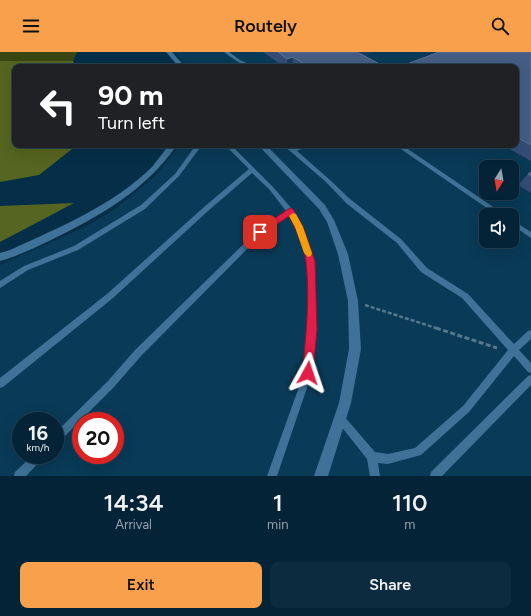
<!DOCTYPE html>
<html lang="en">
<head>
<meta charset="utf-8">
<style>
  body { margin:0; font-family:Figtree,sans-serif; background:#0d2b3e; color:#f1f3f6; height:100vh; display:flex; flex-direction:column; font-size:15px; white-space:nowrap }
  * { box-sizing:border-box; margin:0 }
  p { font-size:13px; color:#97a4ad }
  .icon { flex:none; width:22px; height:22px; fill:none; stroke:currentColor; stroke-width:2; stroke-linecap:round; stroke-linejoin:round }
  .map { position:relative; height:424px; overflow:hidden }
  .drawer { display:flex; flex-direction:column; background:#042336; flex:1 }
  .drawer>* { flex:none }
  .top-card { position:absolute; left:12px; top:12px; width:507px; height:84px; border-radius:8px; box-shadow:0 4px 16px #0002,0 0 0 1px #254051; background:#202124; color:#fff; overflow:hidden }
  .needle { width:26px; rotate:191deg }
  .fabs { position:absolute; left:479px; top:108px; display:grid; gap:8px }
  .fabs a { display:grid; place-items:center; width:40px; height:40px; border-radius:8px; background:#042336; box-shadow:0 4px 16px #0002,0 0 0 1px #254051; font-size:20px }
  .speed { position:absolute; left:12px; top:360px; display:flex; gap:8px; font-size:20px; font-weight:700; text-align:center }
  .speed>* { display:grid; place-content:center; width:52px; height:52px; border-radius:50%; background:#042336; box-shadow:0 4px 16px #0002,0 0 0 1px #254051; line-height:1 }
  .speed small { font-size:10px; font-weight:400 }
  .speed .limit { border:6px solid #d22; background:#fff; color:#111 }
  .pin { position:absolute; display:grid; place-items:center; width:34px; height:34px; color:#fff; margin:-17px; border-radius:8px; box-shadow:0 2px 6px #0006 }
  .me { position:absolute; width:44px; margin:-22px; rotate:5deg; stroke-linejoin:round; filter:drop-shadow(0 0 3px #0008) }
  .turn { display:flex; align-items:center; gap:14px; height:84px; padding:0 20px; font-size:18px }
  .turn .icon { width:52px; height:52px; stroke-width:2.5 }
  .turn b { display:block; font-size:28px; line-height:34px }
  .eta { display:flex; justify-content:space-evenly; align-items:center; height:68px; text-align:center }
  .eta b { font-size:24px; font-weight:600; line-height:28px }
  .button { display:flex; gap:8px; margin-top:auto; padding:8px 20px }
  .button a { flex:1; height:46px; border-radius:8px; background:#f9a04c; color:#111; font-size:16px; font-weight:600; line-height:46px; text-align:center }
  .button a+a { background:#0d2b3e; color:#f1f3f6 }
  header { display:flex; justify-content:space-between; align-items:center; height:52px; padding:0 20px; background:#f9a04c; color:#111; font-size:18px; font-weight:600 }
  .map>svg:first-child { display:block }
</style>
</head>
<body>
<header><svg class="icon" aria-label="menu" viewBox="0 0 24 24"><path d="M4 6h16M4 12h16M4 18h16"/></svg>Routely<svg class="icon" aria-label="search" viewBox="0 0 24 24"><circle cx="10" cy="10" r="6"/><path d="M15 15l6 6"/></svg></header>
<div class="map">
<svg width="531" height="424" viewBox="0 0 531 424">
  <rect width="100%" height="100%" fill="#052f48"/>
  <path fill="#093a57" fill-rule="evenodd" d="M173 0H531V424H0V213L85 175 115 157 155 124 180 93H516V15H190ZM486 115H512V141H486ZM486 163H512V189H486ZM21 369H55V403H21ZM81 369H115V403H81Z"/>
  <polygon fill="#3b4712" points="0,0 77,0 73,9 0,9"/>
  <g fill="#566520">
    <polygon points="0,9 73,9 76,15 15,15 15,93 72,93 72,97 39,123 0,130"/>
    <polygon points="74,151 0,190 0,154"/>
  </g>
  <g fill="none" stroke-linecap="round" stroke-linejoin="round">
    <polyline stroke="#54788e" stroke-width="2.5" stroke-dasharray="4 2" stroke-linecap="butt" points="365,253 439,277"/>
    <polyline stroke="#54788e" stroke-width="3" stroke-dasharray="5 2.5" stroke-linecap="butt" points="436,276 497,296"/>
    <g fill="#3f7296" fill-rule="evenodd">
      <path d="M224 0H229L240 8 255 15C244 15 233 7 224 0Z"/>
      <polygon points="196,93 202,93 179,124 145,157 78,198 28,218 0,236 0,229 24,214 74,194 141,153 175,122"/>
      <polygon points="225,93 231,93 273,135 292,157 302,175 314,209 316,277 312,321 277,424 267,424 304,321 308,277 308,209 296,175 289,163 262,182 141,304 114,335 58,391 55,393 55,381 108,329 135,298 258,178 286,159 269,137 252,121 208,159 113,246 3,335 0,336 0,326 107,242 204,155 249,117"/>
      <polygon points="283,93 289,93 294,97 302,93 309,93 297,99 330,128 350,147 401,187 427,216 468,242 514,292 528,279 531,278 531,287 519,298 531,311 531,321 528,320 514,304 469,360 421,403 388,412 378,411 380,424 370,424 367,407 337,369 335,366 337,363 340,361 343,363 375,400 388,402 415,396 463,354 508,298 462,246 421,220 397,191 346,151 326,130"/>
      <polygon points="395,93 402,93 505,163 497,163"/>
      <polygon points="512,168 531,180 531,186 512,173"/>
      <polygon points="531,323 531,333 442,424 430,424 431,420 528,324"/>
      <polygon points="33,403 45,403 43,406 26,424 14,424 15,420"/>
    </g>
    <g fill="#3f7296" fill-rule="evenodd">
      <polygon points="166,0 172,0 185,15 179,15"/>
      <path d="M169 93H177C145 139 100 164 51 188 34 196 18 204 0 209V201L10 198C60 175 112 154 152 115 158 108 163 100 169 93Z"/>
      <polygon points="258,93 266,93 325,153 334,168 348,202 358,249 361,297 351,351 328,424 314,424 339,351 349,297 348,249 338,202 327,170 319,157"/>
    </g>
  </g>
  <g fill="#354d76">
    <polygon points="263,0 373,0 364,3 385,15 284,15"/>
    <polygon points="531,0 531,109 502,93 516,93 516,15"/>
    <polygon points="531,120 531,141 518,133 528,122"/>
  </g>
  <g fill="#1b3a5e">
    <polygon points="353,0 373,0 351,8"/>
    <polygon points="293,5 292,15 287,15 287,7"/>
  </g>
  <g fill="#455d84" stroke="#5a7296">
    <polygon points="278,0 357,0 385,15 309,15 293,5 287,7"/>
    <polygon points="439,0 531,0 531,93 516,85 516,15 399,15"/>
    <polygon points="531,120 531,124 528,122"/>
  </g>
  <path fill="#e11d48" stroke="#92132f" d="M290 156 293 157 303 175 315 209 317 277 313 321 312 325 308 327 304 325 302 321C306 286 310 246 306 210 305 196 296 177 289 164L263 182H257L256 180 257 178Z"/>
  <polygon fill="#f59e0b" points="293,161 296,162 303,175 312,201 311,204 308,205 304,201 295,175 289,164"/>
</svg>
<div class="fabs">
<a><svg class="needle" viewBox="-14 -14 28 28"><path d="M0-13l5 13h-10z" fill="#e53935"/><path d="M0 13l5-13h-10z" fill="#97a4ad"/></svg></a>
<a><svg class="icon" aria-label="sound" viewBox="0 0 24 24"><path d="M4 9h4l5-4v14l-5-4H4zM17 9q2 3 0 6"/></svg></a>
</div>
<div class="speed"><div>16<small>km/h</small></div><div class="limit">20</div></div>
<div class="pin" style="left:260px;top:180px;background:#d93025"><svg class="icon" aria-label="arrive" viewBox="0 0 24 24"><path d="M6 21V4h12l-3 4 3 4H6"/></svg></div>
<svg class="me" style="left:308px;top:321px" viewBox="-20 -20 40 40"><path d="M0-17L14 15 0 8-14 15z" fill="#e11d48" stroke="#fff" stroke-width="4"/></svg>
<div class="top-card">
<div class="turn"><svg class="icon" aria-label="left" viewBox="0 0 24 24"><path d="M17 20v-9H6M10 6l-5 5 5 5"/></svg><div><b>90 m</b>Turn left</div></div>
</div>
</div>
<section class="drawer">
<div class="eta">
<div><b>14:34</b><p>Arrival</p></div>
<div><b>1</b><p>min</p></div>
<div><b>110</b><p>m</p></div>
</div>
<div class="button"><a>Exit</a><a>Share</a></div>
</section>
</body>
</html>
